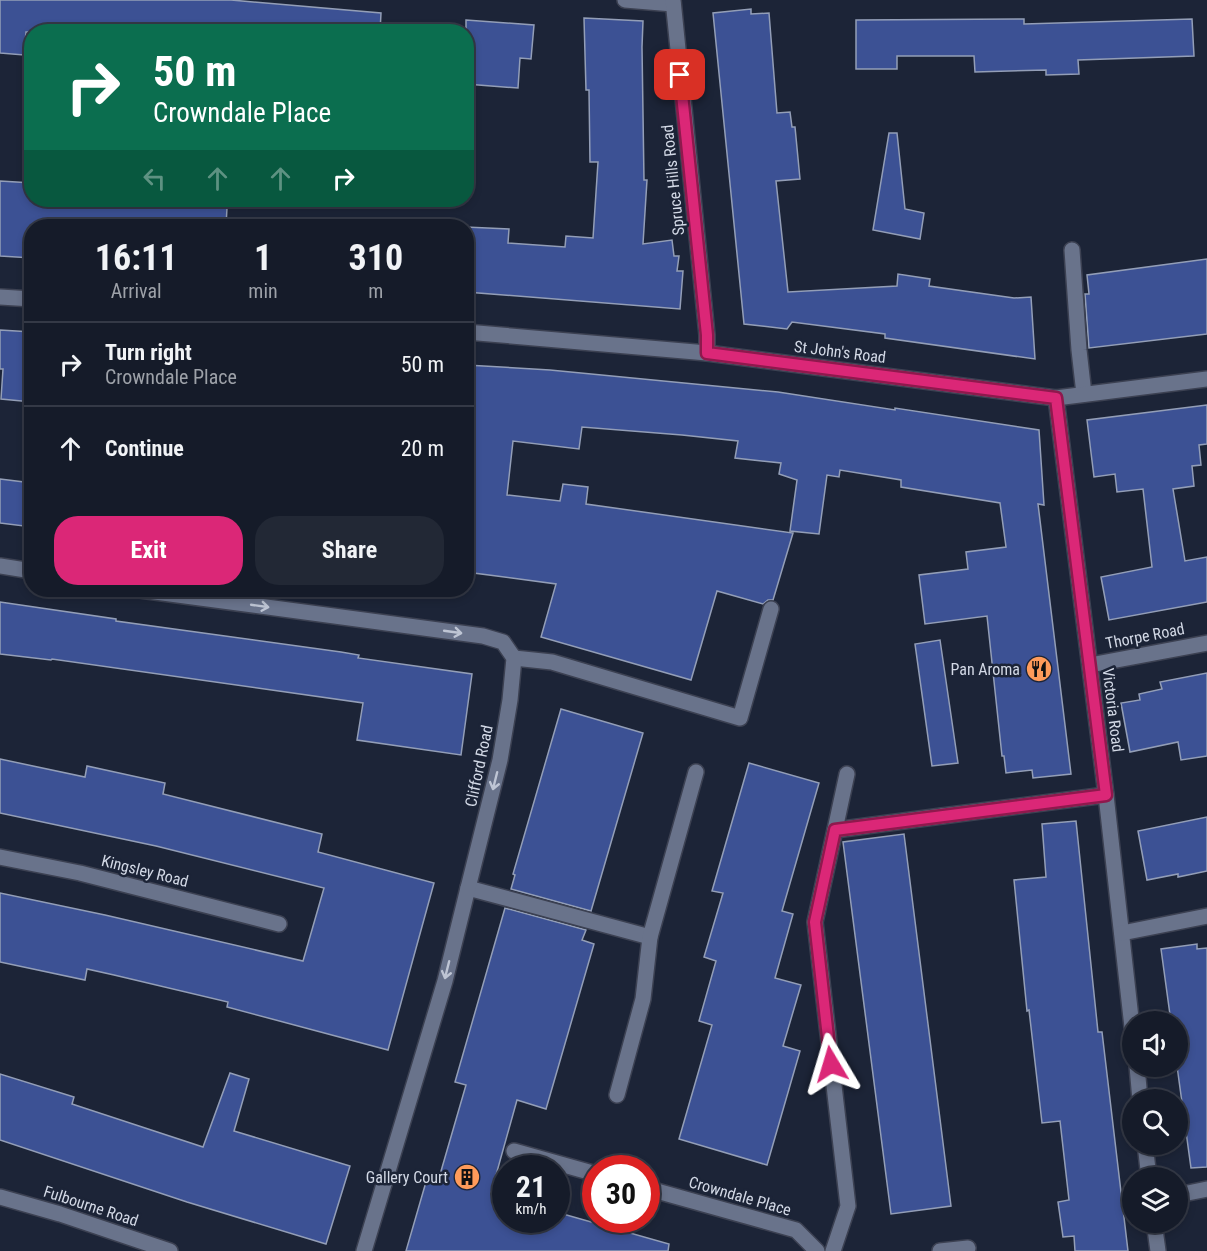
<!DOCTYPE html>
<html lang="en">
<head>
<meta charset="utf-8">
<style>
  body { margin:0; font-family:"Roboto Condensed",sans-serif; background:#222835; color:#f1f3f6; height:100vh; display:flex; flex-direction:column; font-size:22px; white-space:nowrap }
  * { box-sizing:border-box; margin:0 }
  p { font-size:20px; color:#9da1a8 }
  .icon { flex:none; width:33px; height:33px; fill:none; stroke:currentColor; stroke-width:2; stroke-linecap:round; stroke-linejoin:round }
  .map { position:relative; flex:1; overflow:hidden }
  .panel { position:absolute; left:24px; top:219px; width:450px; height:378px; display:flex; flex-direction:column; background:#151b29; border-radius:24px; box-shadow:0 3px 9px #0003,0 0 0 2px #343946 }
  .panel>* { flex:none }
  .banner { position:absolute; left:24px; top:24px; width:450px; height:183px; border-radius:24px; box-shadow:0 3px 9px #0003,0 0 0 2px #343946; background:#0b6e4f; color:#fff; overflow:hidden }
  .buttons { position:absolute; left:1122px; top:1011px; display:grid; gap:12px }
  .buttons a { display:grid; place-items:center; width:66px; height:66px; border-radius:50%; background:#151b29; box-shadow:0 3px 9px #0003,0 0 0 2px #343946; font-size:30px }
  .speed { position:absolute; left:492px; top:1155px; display:flex; gap:12px; font-size:30px; font-weight:700; text-align:center }
  .speed>* { display:grid; place-content:center; width:78px; height:78px; border-radius:50%; background:#151b29; box-shadow:0 3px 9px #0003,0 0 0 2px #343946; line-height:1 }
  .speed small { font-size:15px; font-weight:400 }
  .speed .limit { border:9px solid #d22; background:#fff; color:#111 }
  .pin { position:absolute; display:grid; place-items:center; width:51px; height:51px; color:#fff; margin:-26px; border-radius:12px; box-shadow:0 3px 9px #0006 }
  .me { position:absolute; width:66px; margin:-33px; rotate:353deg; stroke-linejoin:round; filter:drop-shadow(0 0 4px #0008) }
  .turn { display:flex; align-items:center; gap:21px; height:126px; padding:0 30px; font-size:27px }
  .turn .icon { width:78px; height:78px; stroke-width:2.5 }
  .turn b { display:block; font-size:42px; line-height:51px }
  .lanes { display:flex; align-items:center; height:57px; padding:0 30px; background:#0003; justify-content:center; gap:30px; direction:ltr }
  .lanes .off { opacity:.35 }
  .eta { display:flex; justify-content:space-evenly; align-items:center; height:102px; text-align:center }
  .eta b { font-size:36px; font-weight:700; line-height:42px }
  .cta { display:flex; gap:12px; margin-top:auto; padding:12px 30px }
  .cta a { flex:1; height:69px; border-radius:24px; background:#db2777; color:#fff; font-size:24px; font-weight:700; line-height:69px; text-align:center }
  .cta a+a { background:#222835; color:#f1f3f6 }
  ul { padding:0; list-style:none }
  li { display:flex; align-items:center; gap:18px; height:84px; padding:0 30px; border-top:2px solid #343946 }
  li div { flex:1 }
  li b { display:block; font-size:22px }
  li em { font-style:normal }
  .map>svg:first-child { display:block }
</style>
</head>
<body>
<div class="map">
<svg width="1207" height="1251" viewBox="0 0 1207 1251">
  <rect width="100%" height="100%" fill="#1c2437"/>
  <g fill="#3c5194" stroke="#939eb7" stroke-width="1.5">
    <polygon points="0,0 231,0 381,13 380,32 26,32 24,55 0,53"/>
    <polygon points="751,9 751,14 769,13 777,113 790,112 792,127 795,127 800,179 776,181 788,292 897,286 898,274 930,279 929,286 1014,298 1031,297 1035,359 885,338 885,334 792,322 787,329 744,324 713,13"/>
    <polygon points="584,18 643,21 642,47 644,180 647,180 643,244 672,240 674,256 679,256 677,271 683,271 680,309 466,292 466,227 509,229 508,243 565,247 566,236 593,238 598,162 590,162 589,90 586,90"/>
    <polygon points="1024,19 1024,24 1192,19 1194,56 1078,60 1079,74 1046,75 1046,70 975,72 974,56 897,56 897,69 856,69 856,20"/>
    <polygon points="466,20 534,25 531,59 520,58 518,88 466,84"/>
    <polygon points="889,133 897,133 905,209 924,213 920,239 873,230"/>
    <polygon points="0,181 32,183 32,200 161,200 160,202 227,208 226,226 32,226 32,258 0,256"/>
    <polygon points="1207,259 1207,334 1089,348 1085,294 1089,294 1087,275"/>
    <polygon points="0,330 32,332 32,402 1,399 3,369 0,369"/>
    <polygon points="466,365 550,370 778,392 895,410 895,408 1039,430 1044,505 1038,504 1071,774 1033,778 1032,770 1006,773 1004,756 1002,756 987,616 925,624 919,575 968,569 966,552 1006,547 1000,503 901,487 901,480 840,470 839,477 827,475 819,534 790,531 797,480 779,474 781,463 735,458 738,441 682,435 582,427 579,449 513,441 507,495 560,501 563,484 588,487 586,504 793,533 773,600 768,600 763,604 717,591 691,680 541,637 556,584 466,572"/>
    <polygon points="1207,405 1207,444 1199,445 1201,465 1192,466 1194,486 1173,489 1185,561 1207,557 1207,602 1109,620 1101,577 1152,567 1143,489 1117,492 1115,474 1094,477 1087,420"/>
    <polygon points="0,479 32,483 32,527 0,523"/>
    <polygon points="0,602 116,619 116,621 341,652 359,655 358,658 472,674 461,755 357,740 363,703 52,659 51,660 0,654"/>
    <polygon points="940,640 958,763 932,766 915,644"/>
    <polygon points="1207,673 1207,756 1181,760 1178,742 1130,752 1121,703 1140,700 1139,694 1162,689 1160,682"/>
    <polygon points="561,709 643,733 591,911 511,889 515,875 513,874"/>
    <polygon points="0,759 85,777 87,766 165,783 163,794 322,834 318,852 434,883 388,1050 227,1007 228,1002 114,975 87,969 85,980 0,962 0,893 105,915 303,961 324,888 156,846 0,813"/>
    <polygon points="749,763 819,783 782,911 793,914 775,978 801,985 783,1046 800,1051 767,1165 679,1139 712,1025 699,1021 716,961 704,957 723,893 712,891"/>
    <polygon points="1207,817 1207,871 1178,877 1178,874 1147,880 1138,831"/>
    <polygon points="1076,821 1098,1032 1102,1032 1128,1251 1075,1251 1074,1236 1063,1237 1058,1202 1069,1200 1060,1121 1042,1123 1029,1010 1027,1011 1014,880 1046,877 1042,824"/>
    <polygon points="904,834 951,1206 891,1214 843,842"/>
    <polygon points="505,908 586,930 582,940 594,944 546,1109 517,1100 491,1193 506,1197 506,1220 556,1220 556,1212 669,1244 668,1251 406,1251 428,1175 439,1178 466,1085 455,1082"/>
    <polygon points="1197,944 1197,949 1207,948 1207,1167 1191,1168 1177,1066 1178,1022 1171,1022 1161,949"/>
    <polygon points="230,1073 249,1079 234,1131 350,1166 326,1244 187,1202 0,1140 0,1074 74,1097 72,1104 203,1147"/>
  </g>
  <g fill="none" stroke-linecap="round" stroke-linejoin="round">
    <g stroke="#3c4152" stroke-width="18">
      <g id="lane">
        <polyline points="1072,250 1079,350 1084,394"/>
        <polyline points="514,658 552,662 740,718 771,609"/>
        <polyline points="942,816 1106,795"/>
        <polyline points="468,888 650,937"/>
        <polyline points="617,1095 643,999 650,937 696,772"/>
        <polyline points="940,1251 968,1248"/>
      </g>
    </g>
    <g stroke="#3c4152" stroke-width="18">
      <g id="street">
        <polyline points="625,0 673,4"/>
        <polyline points="673,0 707,335 707,353"/>
        <polyline points="0,297 32,299"/>
        <polyline points="466,332 707,353 1056,398 1207,379"/>
        <polyline points="1056,398 1106,795 1132,1027"/>
        <polyline points="0,566 32,571"/>
        <polyline points="140,590 483,636 503,642 514,658 510,700 500,760 468,888 445,981 364,1251"/>
        <polyline points="1090,665 1207,643"/>
        <polyline points="835,830 942,816"/>
        <polyline points="0,857 80,873 279,924"/>
        <polyline points="1122,933 1207,916"/>
        <polyline points="1137,1066 1140,1100"/>
        <polyline points="1145,1144 1149,1178"/>
        <polyline points="514,1151 596,1174"/>
        <polyline points="646,1188 796,1230 817,1251"/>
        <polyline points="1178,1195 1207,1189"/>
        <polyline points="1154,1222 1158,1251"/>
        <polyline points="833,1251 848,1206 815,922 847,774"/>
      </g>
    </g>
    <g stroke="#3c4152" stroke-width="18">
      <polyline id="secondary" points="0,1197 60,1214 170,1251"/>
    </g>
    <use href="#lane" stroke="#69738b" stroke-width="15"/>
    <use href="#street" stroke="#69738b" stroke-width="15"/>
    <use href="#secondary" stroke="#69738b" stroke-width="15"/>
  </g>
  <defs><path id="oneway-shaft" d="M-6 0H5M1.5-3L5.5 0L1.5 3" fill="none" stroke-width="1.6" stroke-linecap="round" stroke-linejoin="round" transform="scale(1.5)"/></defs>
  <g stroke="#bec5d4">
    <use href="#oneway-shaft" transform="translate(260 606) rotate(8)"/>
    <use href="#oneway-shaft" transform="translate(453 632) rotate(8)"/>
    <use href="#oneway-shaft" transform="translate(495 781) rotate(104)"/>
    <use href="#oneway-shaft" transform="translate(447 970) rotate(104)"/>
  </g>
  <g fill="none" stroke-linecap="round" stroke-linejoin="round">
    <g stroke="#8e194d" stroke-width="15">
      <polyline id="route" points="680,75 707,335 707,353 1056,398 1106,795 835,830 815,922 831,1064"/>
    </g>
    <use href="#route" stroke="#db2777" stroke-width="10"/>
  </g>
  <defs>
    <g id="restaurant-disc" transform="scale(1.35)"><circle r="9.5" fill="#ff9b5a" stroke="#1c2437"/><path d="M-5-6h1v4h1v-4h1v4h1v-4h1v5L-1.5 .5V6h-2V.5L-5-1ZM5-6V6H3V1.5H1.5Q1.5-4 5-6Z" fill="#111"/></g>
    <g id="building-disc" transform="scale(1.35)"><circle r="9.5" fill="#ff9b5a" stroke="#1c2437"/><path d="M-4-6H4V6H1V3H-1V6H-4ZM-2.5-4.3h1.7v1.8h-1.7ZM.8-4.3h1.7v1.8H.8ZM-2.5-1h1.7V.8h-1.7ZM.8-1h1.7V.8H.8Z" fill="#111"/></g>
  </defs>
  <g fill-rule="evenodd">
    <use href="#restaurant-disc" x="1039" y="669"/>
    <use href="#building-disc" x="467" y="1177"/>
  </g>
  <g text-anchor="middle" dominant-baseline="central" stroke-width="5" stroke-linejoin="round" paint-order="stroke">
    <g font-size="16" fill="#d3d9e6" stroke="#1c2437">
      <text transform="translate(673 180) rotate(-96)">Spruce Hills Road</text>
      <text transform="translate(840 352) rotate(7)">St John's Road</text>
      <text transform="translate(1145 636) rotate(-11)">Thorpe Road</text>
      <text transform="translate(1113 710) rotate(83)">Victoria Road</text>
      <text transform="translate(479 766) rotate(-78)">Clifford Road</text>
      <text transform="translate(145 871) rotate(14)">Kingsley Road</text>
      <text transform="translate(740 1196) rotate(16)">Crowndale Place</text>
      <text transform="translate(91 1206) rotate(18)">Fulbourne Road</text>
    </g>
    <g font-size="16" fill="#d3d9e6" stroke="#1c2437" text-anchor="end">
      <text x="1020" y="669">Pan Aroma</text>
      <text x="448" y="1177">Gallery Court</text>
    </g>
  </g>
</svg>
<div class="buttons">
<a><svg class="icon" aria-label="sound" viewBox="0 0 24 24"><path d="M4 9h4l5-4v14l-5-4H4zM17 9q2 3 0 6"/></svg></a>
<a><svg class="icon" aria-label="search" viewBox="0 0 24 24"><circle cx="10" cy="10" r="6"/><path d="M15 15l6 6"/></svg></a>
<a><svg class="icon" aria-label="layers" viewBox="0 0 24 24"><path d="M12 4l9 5-9 5-9-5zM3 14l9 5 9-5"/></svg></a>
</div>
<div class="speed"><div>21<small>km/h</small></div><div class="limit">30</div></div>
<div class="pin" style="left:680px;top:75px;background:#d93025"><svg class="icon" aria-label="arrive" viewBox="0 0 24 24"><path d="M6 21V4h12l-3 4 3 4H6"/></svg></div>
<svg class="me" style="left:831px;top:1064px" viewBox="-20 -20 40 40"><path d="M0-17L14 15 0 8-14 15z" fill="#db2777" stroke="#fff" stroke-width="4"/></svg>
<div class="banner">
<div class="turn"><svg class="icon" aria-label="right" viewBox="0 0 24 24"><path d="M7 20v-9h11M14 6l5 5-5 5"/></svg><div><b>50 m</b>Crowndale Place</div></div>
<div class="lanes"><svg class="icon off" aria-label="left" viewBox="0 0 24 24"><path d="M17 20v-9H6M10 6l-5 5 5 5"/></svg><svg class="icon off" aria-label="ahead" viewBox="0 0 24 24"><path d="M12 20V5M6 11l6-6 6 6"/></svg><svg class="icon off" aria-label="ahead" viewBox="0 0 24 24"><path d="M12 20V5M6 11l6-6 6 6"/></svg><svg class="icon" aria-label="right" viewBox="0 0 24 24"><path d="M7 20v-9h11M14 6l5 5-5 5"/></svg></div>
</div>
<section class="panel">
<div class="eta">
<div><b>16:11</b><p>Arrival</p></div>
<div><b>1</b><p>min</p></div>
<div><b>310</b><p>m</p></div>
</div>
<ul>
<li><svg class="icon" aria-label="right" viewBox="0 0 24 24"><path d="M7 20v-9h11M14 6l5 5-5 5"/></svg><div><b>Turn right</b><p>Crowndale Place</p></div><em>50 m</em></li>
<li><svg class="icon" aria-label="ahead" viewBox="0 0 24 24"><path d="M12 20V5M6 11l6-6 6 6"/></svg><div><b>Continue</b></div><em>20 m</em></li>
</ul>
<div class="cta"><a>Exit</a><a>Share</a></div>
</section>
</div>
</body>
</html>
